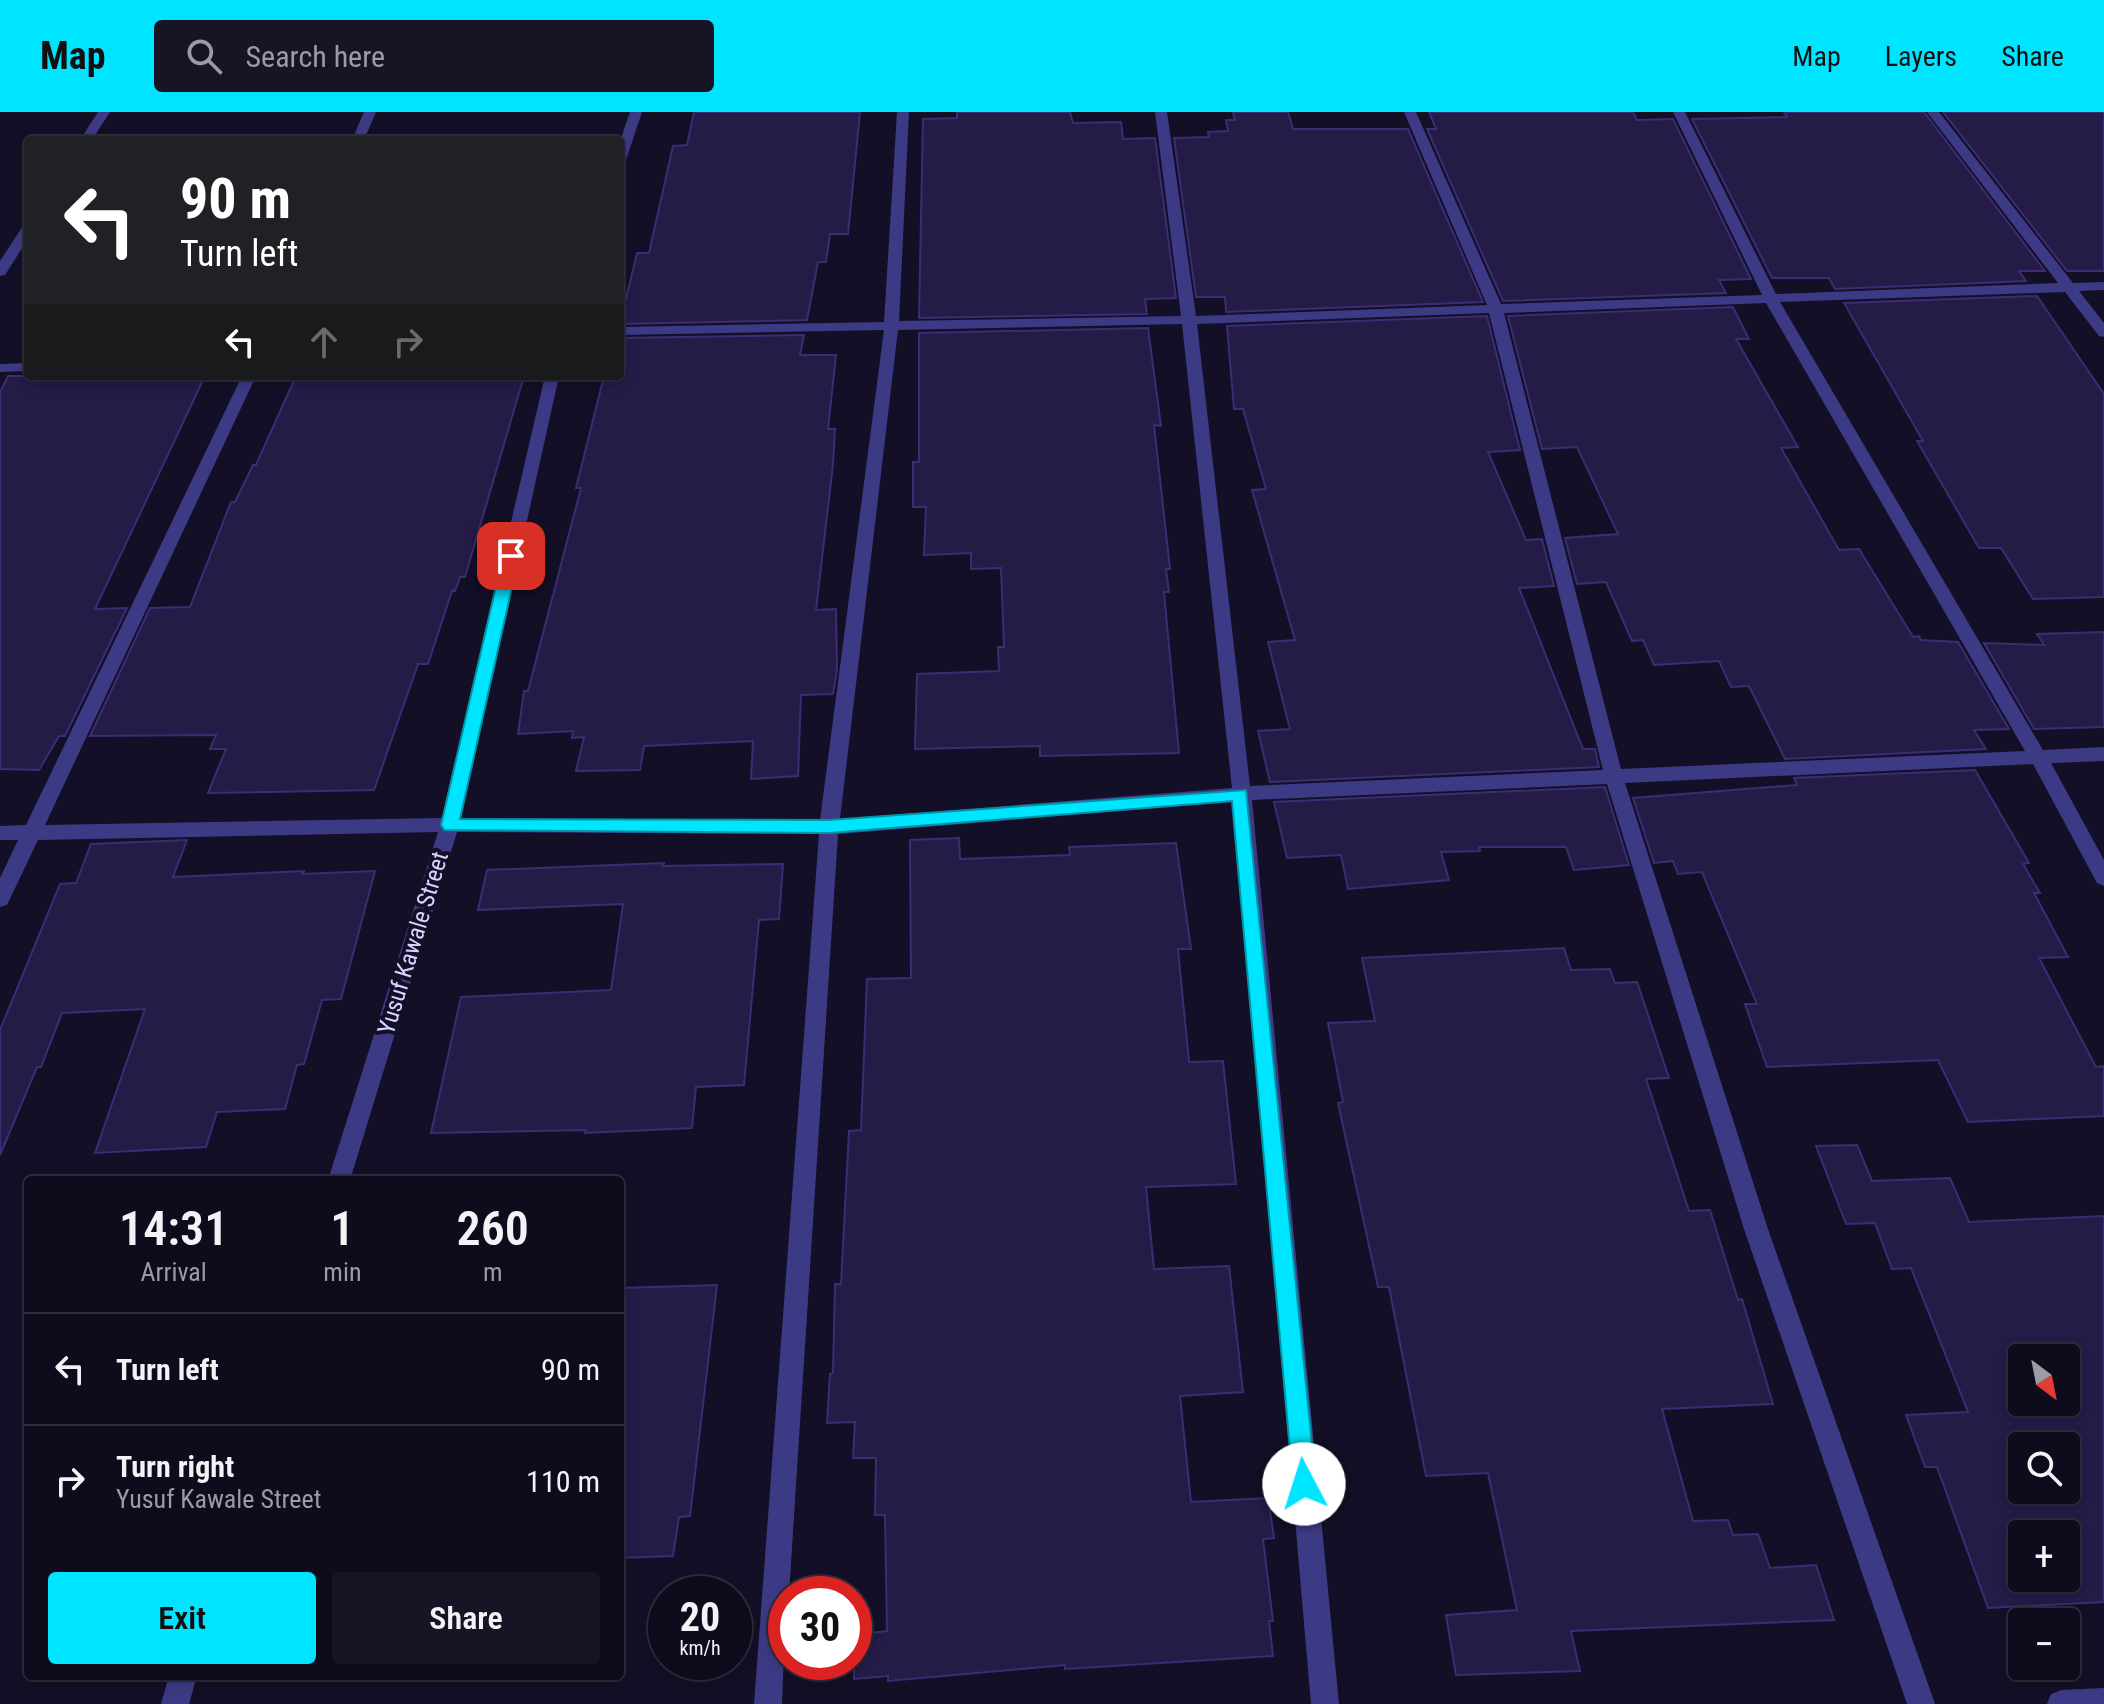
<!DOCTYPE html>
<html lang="en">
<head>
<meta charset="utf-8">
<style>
  body { margin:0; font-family:"Roboto Condensed",sans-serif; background:#171425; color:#f1f3f6; height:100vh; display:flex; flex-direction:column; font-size:30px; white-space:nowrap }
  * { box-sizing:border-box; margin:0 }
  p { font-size:26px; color:#9b9ba3 }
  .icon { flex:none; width:44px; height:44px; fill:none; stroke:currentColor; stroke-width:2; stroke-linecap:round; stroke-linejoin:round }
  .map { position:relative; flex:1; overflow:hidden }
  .sheet { position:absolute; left:24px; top:1064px; width:600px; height:504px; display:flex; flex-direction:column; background:#0e0b1c; border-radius:8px; box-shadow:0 4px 12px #0003,0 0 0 2px #2e2b3b }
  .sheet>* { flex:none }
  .guide { position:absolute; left:24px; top:24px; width:600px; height:244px; border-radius:8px; box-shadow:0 4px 12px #0003,0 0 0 2px #2e2b3b; background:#202124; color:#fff; overflow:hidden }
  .needle { width:52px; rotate:148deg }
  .controls { position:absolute; left:2008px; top:1232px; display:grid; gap:16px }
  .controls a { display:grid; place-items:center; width:72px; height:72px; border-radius:8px; background:#0e0b1c; box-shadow:0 4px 12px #0003,0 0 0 2px #2e2b3b; font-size:40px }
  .speed { position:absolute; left:648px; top:1464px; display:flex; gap:16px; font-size:40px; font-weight:700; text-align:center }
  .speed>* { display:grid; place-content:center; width:104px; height:104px; border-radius:50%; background:#0e0b1c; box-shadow:0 4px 12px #0003,0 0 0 2px #2e2b3b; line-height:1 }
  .speed small { font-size:20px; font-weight:400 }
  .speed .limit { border:12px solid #d22; background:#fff; color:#111 }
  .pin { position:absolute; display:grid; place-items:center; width:68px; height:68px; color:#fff; margin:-34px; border-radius:16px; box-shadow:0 4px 12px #0006 }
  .me { position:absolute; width:88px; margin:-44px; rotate:355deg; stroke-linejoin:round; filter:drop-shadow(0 0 6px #0008) }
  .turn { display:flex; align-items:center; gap:28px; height:168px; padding:0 24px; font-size:36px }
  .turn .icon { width:104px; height:104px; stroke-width:2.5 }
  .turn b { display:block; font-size:56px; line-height:68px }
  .lanes { display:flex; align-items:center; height:76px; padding:0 24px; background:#0003; justify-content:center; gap:40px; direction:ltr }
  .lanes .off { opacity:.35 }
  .eta { display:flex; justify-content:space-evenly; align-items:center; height:136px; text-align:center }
  .eta b { font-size:48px; font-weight:600; line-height:56px }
  .cta { display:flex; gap:16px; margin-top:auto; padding:16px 24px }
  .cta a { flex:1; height:92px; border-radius:8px; background:#00e5ff; color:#111; font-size:32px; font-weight:600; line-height:92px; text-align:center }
  .cta a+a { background:#171425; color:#f1f3f6 }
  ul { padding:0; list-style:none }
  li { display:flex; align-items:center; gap:24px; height:112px; padding:0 24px; border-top:2px solid #2e2b3b }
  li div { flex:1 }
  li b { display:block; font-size:30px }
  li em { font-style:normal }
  header { display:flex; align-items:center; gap:48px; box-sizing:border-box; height:112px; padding:0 40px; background:#00e5ff; color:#111 }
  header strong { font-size:38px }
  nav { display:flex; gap:44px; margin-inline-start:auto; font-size:28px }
  .search { width:560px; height:72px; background:#171425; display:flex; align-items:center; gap:20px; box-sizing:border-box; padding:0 28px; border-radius:8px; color:#9b9ba3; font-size:30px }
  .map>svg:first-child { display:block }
</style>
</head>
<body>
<header>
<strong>Map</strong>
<div class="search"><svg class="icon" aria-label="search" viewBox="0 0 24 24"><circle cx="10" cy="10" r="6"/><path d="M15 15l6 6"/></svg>Search here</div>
<nav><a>Map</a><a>Layers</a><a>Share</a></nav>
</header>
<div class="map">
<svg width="2104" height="1592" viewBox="0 0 2104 1592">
  <rect width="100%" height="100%" fill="#130f26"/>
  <g fill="#241b47" stroke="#3b2d73" stroke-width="2" fill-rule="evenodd">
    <polygon points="694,0 860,0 848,122 830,122 826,150 818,150 807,208 620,212 637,141 649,141 673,34 687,33"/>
    <polygon points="957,0 1070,0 1073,11 1121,10 1123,27 1155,26 1176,186 1145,187 1147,202 919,206 923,7 957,6"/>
    <polygon points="1233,0 1288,0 1293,17 1408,17 1483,190 1226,200 1225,185 1196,185 1174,26 1209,25 1208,20 1228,19 1226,8 1235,8"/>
    <polygon points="1429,0 1633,0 1637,8 1673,7 1751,167 1719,168 1726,181 1503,189 1427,17 1436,17"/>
    <polygon points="1784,0 1924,0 2045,159 2019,159 2026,169 1835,177 1829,166 1772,166 1692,7 1787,5"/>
    <polygon points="1943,0 2104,0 2104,159 2067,159"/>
    <polygon points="2037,184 2104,282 2104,485 2033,487 2001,436 1979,436 1917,329 1923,329 1844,191"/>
    <polygon points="1733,195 1749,227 1736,227 1798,335 1781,336 1839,438 1859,437 1913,525 1919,524 1921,528 1958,530 2009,617 1974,618 1986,637 1785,647 1749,574 1731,575 1719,549 1654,553 1643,528 1632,529 1606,470 1577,472 1565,426 1618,422 1577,335 1542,337 1508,204"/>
    <polygon points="1487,204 1520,338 1488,340 1526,428 1542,427 1554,474 1519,476 1583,637 1595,637 1599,655 1270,670 1258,619 1290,617 1268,530 1295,528 1252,378 1266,377 1243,297 1234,297 1227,214"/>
    <polygon points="1148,216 1161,314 1154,313 1170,457 1166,457 1169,480 1164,480 1179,641 1040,644 1040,634 915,637 917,562 999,559 998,535 1004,535 1001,456 971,457 971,441 924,443 926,395 913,395 913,350 919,350 919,221"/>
    <polygon points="804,223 800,243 836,243 828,317 835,317 833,352 816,498 836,497 837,558 833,582 801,583 798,664 751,667 753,629 644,634 640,658 576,659 584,625 572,626 573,619 518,622 524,579 528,579 581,376 576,376 604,264 620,264 620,226"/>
    <polygon points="8,264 205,264 95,497 127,496 65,624 59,624 39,658 0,657 0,280"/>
    <polygon points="296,264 524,264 465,465 460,465 455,479 452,479 428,552 418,552 374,678 208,681 226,637 210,637 216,623 90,624 150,496 190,495 231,390 235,390 253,353 256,353"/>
    <polygon points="2104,520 2104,615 2034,617 1984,531 2044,533 2037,522"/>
    <polygon points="1975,658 2029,751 2023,752 2040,781 2034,781 2068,845 2039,846 2096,955 2104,954 2104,1004 1968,1010 1938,948 1767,955 1745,892 1757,892 1702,760 1678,762 1673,749 1654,751 1633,686 1797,673 1794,666"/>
    <polygon points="1605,675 1629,753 1574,758 1566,735 1479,735 1480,739 1441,740 1449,768 1348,777 1341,743 1287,746 1274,690"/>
    <polygon points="959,726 960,747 1070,743 1069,735 1176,731 1191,837 1178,837 1189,950 1223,949 1236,1072 1146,1075 1154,1157 1229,1154 1243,1280 1180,1284 1191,1390 1268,1386 1274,1426 1263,1427 1273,1509 1269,1509 1273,1544 1065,1557 1065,1553 888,1569 888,1564 854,1567 854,1523 887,1519 885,1403 875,1403 876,1346 853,1346 855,1310 827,1311 830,1262 833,1261 835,1172 841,1172 849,1019 861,1018 867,867 911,866 910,728"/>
    <polygon points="187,728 173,765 304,759 302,762 375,759 341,887 322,888 304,952 297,953 285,997 217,1000 206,1035 95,1041 145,897 62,901 41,955 37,955 0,1043 0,918 60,772 76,771 91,732"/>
    <polygon points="664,751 663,754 783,752 779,807 759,808 744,973 696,975 692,1016 585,1021 586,1018 431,1021 461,885 611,878 623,792 478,798 487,758"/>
    <polygon points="1564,836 1571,858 1610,857 1615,871 1637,870 1669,966 1646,967 1689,1099 1710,1098 1738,1188 1742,1187 1773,1292 1662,1297 1693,1409 1728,1408 1733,1423 1758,1422 1770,1456 1816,1453 1834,1508 1571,1519 1580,1559 1456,1563 1446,1503 1517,1498 1488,1361 1426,1364 1389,1175 1378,1175 1338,991 1343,990 1328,911 1375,909 1362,846"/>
    <path d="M1857 1033 1872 1069 1950 1066 1969 1110 2104 1104V1490L1988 1496 1937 1355H1925L1906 1303 1968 1300 1911 1156 1892 1157 1875 1111 1846 1112 1816 1034ZM2022 1246H2066V1290H2022ZM2022 1334H2066V1378H2022ZM2022 1422H2066V1466H2022Z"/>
    <polygon points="717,1173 690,1404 679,1405 673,1444 620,1446 620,1176"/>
  </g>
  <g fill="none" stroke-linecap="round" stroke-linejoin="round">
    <g fill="#3d3a85" fill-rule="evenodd">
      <polygon points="98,0 110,0 92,28 80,28"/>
      <polygon points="364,0 376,0 364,28 352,28"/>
      <polygon points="630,0 642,0 626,48 620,52 620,29"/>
      <path d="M897 0H909L899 209 1181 204 1155 0H1167L1196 204 1487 193 1404 0H1416L1501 192 1762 183 1673 0H1685L1776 182 2058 171 1927 0H1939L2073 171 2104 170V178L2079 179 2104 211V225L2099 224 2065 180 1780 190 2043 638 2104 635V649L2051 651 2104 748V774L2097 771 2033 652 1625 671 1768 1117 1935 1592H1907L1744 1117 1607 672 1252 688 1339 1592H1311L1233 690 838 722 789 1482H786L782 1592H754L819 722 457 720 350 1068H328L438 720 38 728 7 793 0 795V766L18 728H0V714L26 713 242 264H256L45 713 442 706 545 264H559L461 706 820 708 884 218 620 223V215L884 210ZM1766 191 2025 639 1621 657 1504 201ZM1489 201 1603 658 1250 674 1197 212ZM1182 212 1232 676 840 707 898 218Z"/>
      <polygon points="28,113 28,127 5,163 0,164 0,149 23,114"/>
      <polygon points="28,251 28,259 0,260 0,252"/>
      <polygon points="169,1564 197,1564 189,1592 161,1592"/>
      <polygon points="2104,1576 2104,1592 2047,1592 2051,1582 2061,1578"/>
    </g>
  </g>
  <polygon fill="#00e5ff" stroke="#0095a6" stroke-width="2" points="511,439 519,444 460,707 829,708 1246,678 1316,1372 1313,1381 1304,1384 1296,1381 1293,1372 1232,689 829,721 444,718 441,713 503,444"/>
  <g text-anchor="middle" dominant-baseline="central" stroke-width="8" stroke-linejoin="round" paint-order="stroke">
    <g font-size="24" fill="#d9d4ff" stroke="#130f26">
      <text transform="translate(413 831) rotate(-73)">Yusuf Kawale Street</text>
    </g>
  </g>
</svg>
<div class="controls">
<a><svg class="needle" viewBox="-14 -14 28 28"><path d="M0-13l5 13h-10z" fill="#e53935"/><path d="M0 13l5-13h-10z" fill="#9b9ba3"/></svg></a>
<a><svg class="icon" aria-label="search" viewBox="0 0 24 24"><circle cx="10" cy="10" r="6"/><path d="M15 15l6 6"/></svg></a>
<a>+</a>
<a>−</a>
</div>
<div class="speed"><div>20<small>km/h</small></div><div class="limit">30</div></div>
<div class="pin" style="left:511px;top:444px;background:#d93025"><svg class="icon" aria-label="arrive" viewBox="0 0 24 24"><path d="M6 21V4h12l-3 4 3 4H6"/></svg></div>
<svg class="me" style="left:1304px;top:1372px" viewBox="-20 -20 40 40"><circle r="19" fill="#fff"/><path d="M0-13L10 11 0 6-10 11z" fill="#00e5ff"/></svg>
<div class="guide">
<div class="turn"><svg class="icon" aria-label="left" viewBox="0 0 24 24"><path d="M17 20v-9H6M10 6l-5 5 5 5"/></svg><div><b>90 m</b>Turn left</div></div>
<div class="lanes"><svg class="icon" aria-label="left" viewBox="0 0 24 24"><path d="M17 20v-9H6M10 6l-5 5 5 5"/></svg><svg class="icon off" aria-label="ahead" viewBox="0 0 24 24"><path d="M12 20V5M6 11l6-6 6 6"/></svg><svg class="icon off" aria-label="right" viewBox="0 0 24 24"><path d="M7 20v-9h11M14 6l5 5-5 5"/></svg></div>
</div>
<section class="sheet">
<div class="eta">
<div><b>14:31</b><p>Arrival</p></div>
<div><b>1</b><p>min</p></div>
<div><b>260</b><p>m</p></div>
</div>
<ul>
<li><svg class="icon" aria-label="left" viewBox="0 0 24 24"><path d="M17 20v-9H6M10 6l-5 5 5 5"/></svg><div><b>Turn left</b></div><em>90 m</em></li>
<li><svg class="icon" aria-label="right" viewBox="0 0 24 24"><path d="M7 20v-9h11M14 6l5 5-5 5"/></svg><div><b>Turn right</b><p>Yusuf Kawale Street</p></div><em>110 m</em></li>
</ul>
<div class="cta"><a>Exit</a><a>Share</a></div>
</section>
</div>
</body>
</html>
